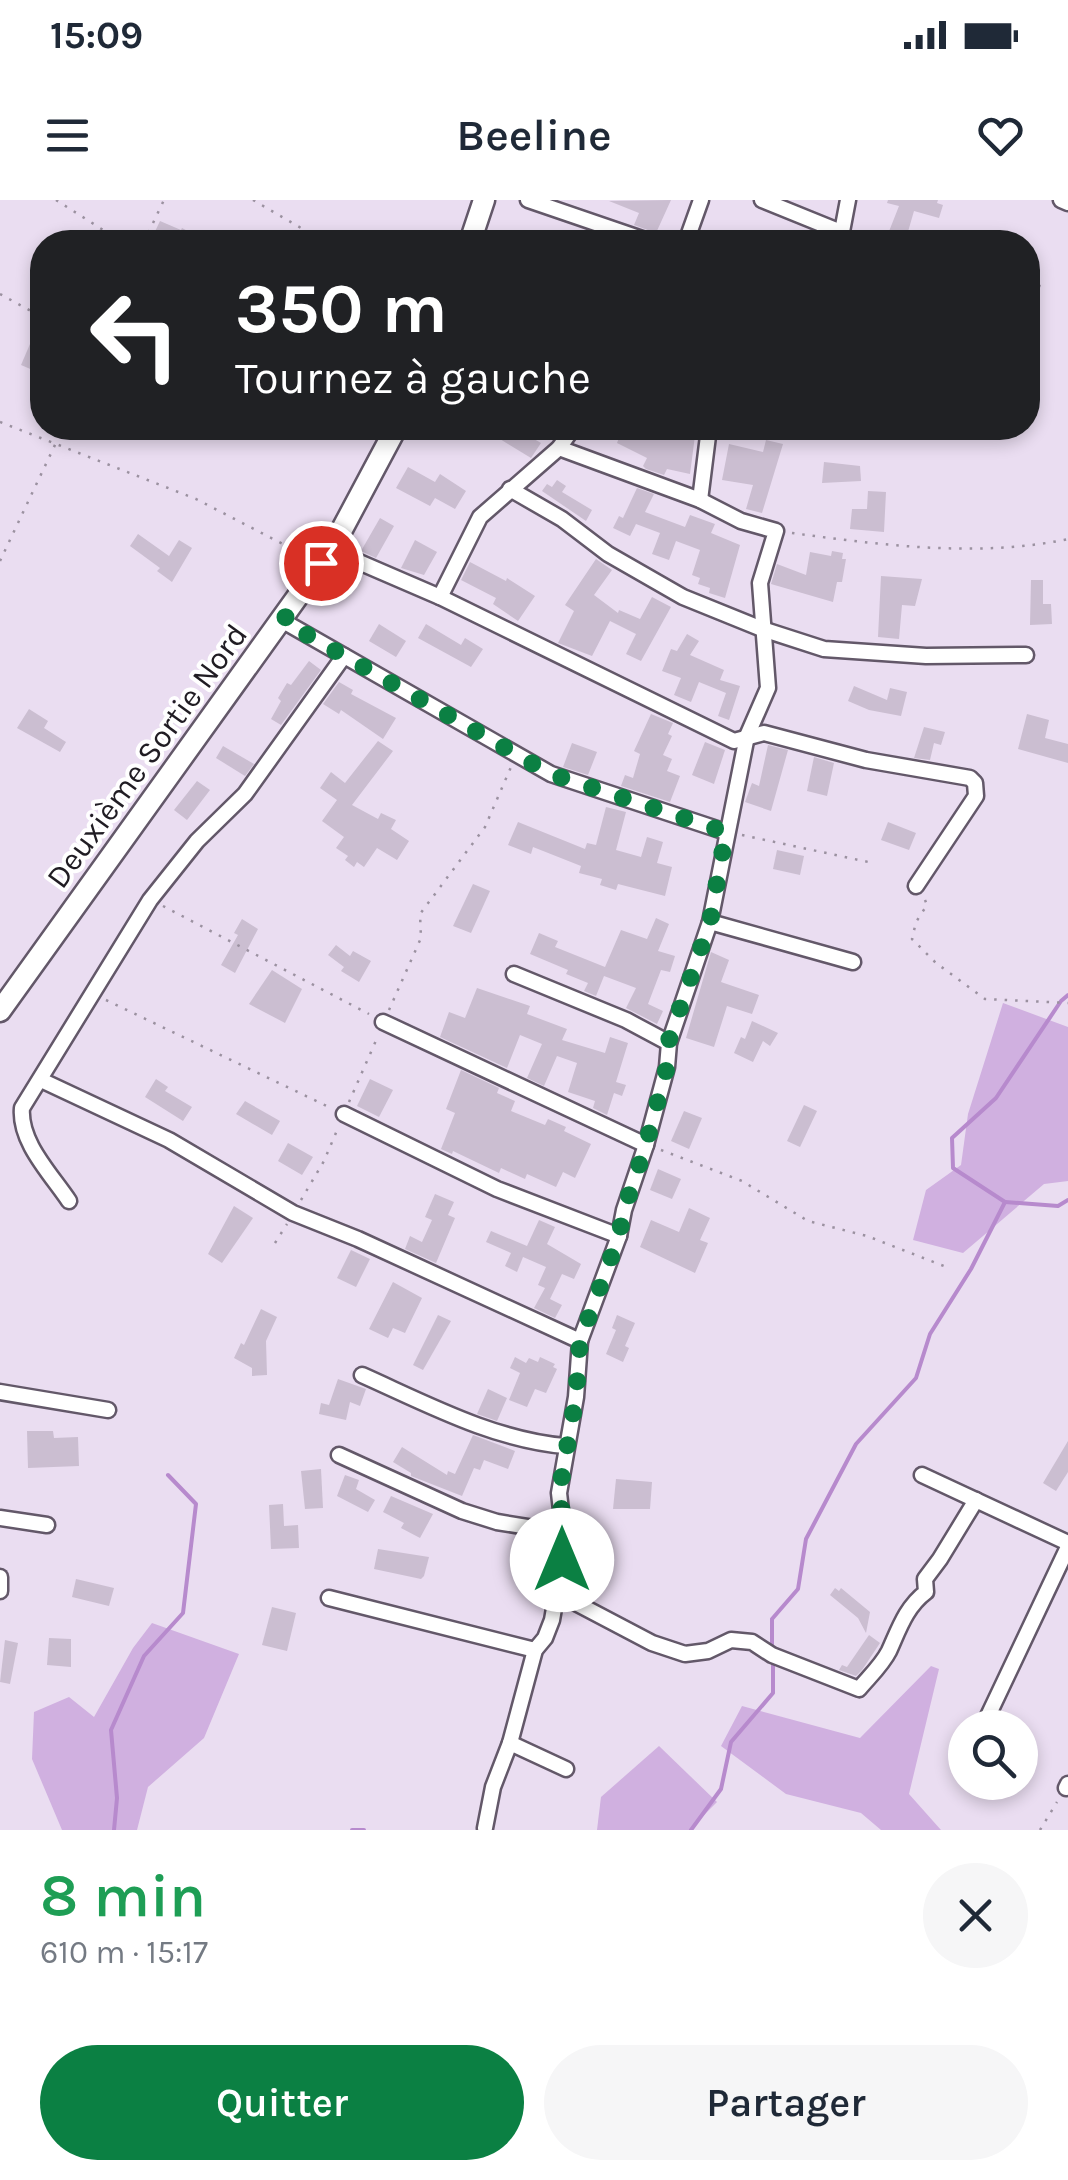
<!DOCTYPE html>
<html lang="fr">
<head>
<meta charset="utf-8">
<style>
  body { margin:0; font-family:Karla,sans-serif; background:#f6f6f7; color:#1f2937; height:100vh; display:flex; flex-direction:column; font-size:38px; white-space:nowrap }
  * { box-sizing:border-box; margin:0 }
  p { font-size:32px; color:#747a83 }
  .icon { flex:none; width:55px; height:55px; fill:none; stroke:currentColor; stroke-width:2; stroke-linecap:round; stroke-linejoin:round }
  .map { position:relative; height:1630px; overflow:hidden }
  .side { display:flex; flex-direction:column; background:#fff; flex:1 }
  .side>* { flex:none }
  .banner { position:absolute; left:30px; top:30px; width:1010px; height:210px; border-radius:40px; box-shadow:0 5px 15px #0003; background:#202124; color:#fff; overflow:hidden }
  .buttons { position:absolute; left:948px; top:1510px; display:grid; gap:20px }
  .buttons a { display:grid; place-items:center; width:90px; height:90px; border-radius:50%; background:#fff; box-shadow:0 5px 15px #0003; font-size:50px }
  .pin { position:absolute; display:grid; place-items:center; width:85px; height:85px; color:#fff; margin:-42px; border:5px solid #fff; border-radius:50%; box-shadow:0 2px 10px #0007 }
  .me { position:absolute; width:110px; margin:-55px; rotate:0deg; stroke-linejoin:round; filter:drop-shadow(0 0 8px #0008) }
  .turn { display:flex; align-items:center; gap:35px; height:210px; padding:0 40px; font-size:45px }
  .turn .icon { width:130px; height:130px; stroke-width:2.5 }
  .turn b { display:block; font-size:70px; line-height:85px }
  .round { display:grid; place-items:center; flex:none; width:105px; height:105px; border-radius:52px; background:#f6f6f7 }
  .summary { display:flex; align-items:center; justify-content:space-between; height:170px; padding:0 40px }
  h1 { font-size:60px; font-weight:600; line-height:75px; color:#1e9e55 }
  .primary-button { display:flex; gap:20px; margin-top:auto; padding:20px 40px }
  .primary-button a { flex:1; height:115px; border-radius:60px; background:#0b8043; color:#fff; font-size:40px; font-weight:600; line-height:115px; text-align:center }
  .primary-button a+a { background:#f6f6f7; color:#1f2937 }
  .status { display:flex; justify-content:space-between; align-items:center; height:70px; padding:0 50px; background:#fff; direction:ltr }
  .status svg { height:28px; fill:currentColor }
  header { display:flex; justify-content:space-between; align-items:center; height:130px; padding:0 40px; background:#fff; font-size:45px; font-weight:600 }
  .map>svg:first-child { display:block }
</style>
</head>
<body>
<div class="status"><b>15:09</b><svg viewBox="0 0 49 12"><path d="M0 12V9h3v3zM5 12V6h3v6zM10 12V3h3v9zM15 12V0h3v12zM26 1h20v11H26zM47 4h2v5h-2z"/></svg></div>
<header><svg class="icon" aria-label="menu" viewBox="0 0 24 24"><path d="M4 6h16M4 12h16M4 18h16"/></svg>Beeline<svg class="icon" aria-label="heart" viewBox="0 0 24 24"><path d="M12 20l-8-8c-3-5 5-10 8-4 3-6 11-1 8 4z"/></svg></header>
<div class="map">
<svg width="1068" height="1630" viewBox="0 0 1068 1630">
  <rect width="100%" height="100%" fill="#eaddf1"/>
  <g fill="#d0b0e0">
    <polygon points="1003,803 1068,827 1068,981 1044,984 963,1053 913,1040 926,990 961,965 968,914"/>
    <polygon points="152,1423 239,1454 204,1538 148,1587 137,1630 62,1630 32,1559 34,1512 69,1497 94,1517 133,1448"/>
    <polygon points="931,1466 939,1469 909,1594 941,1630 881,1630 861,1613 786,1594 721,1546 742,1506 860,1538"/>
    <polygon points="659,1546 717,1602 689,1630 597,1630 601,1597"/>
  </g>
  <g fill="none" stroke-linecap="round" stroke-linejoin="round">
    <g stroke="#b78acd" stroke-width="4">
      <polyline points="1005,1002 1058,1006 1068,1000"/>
      <polyline points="772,1452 772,1419 798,1389 806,1339 856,1244 916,1178 930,1134 971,1069 1005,1002 953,968 952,938 996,898 1061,801 1068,795"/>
      <polyline points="114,1630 117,1598 111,1530 144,1456 183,1413 196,1304 168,1275"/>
      <polyline points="352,1630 364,1630"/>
      <polyline points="691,1630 721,1589 731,1542 773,1493 773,1461"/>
    </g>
  </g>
  <g fill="#cbbed1">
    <polygon points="671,0 656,33 634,25 639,13 609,1"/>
    <polygon points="888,0 938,0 937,3 943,5 939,18 914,11 905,42 896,42 886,39 899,6 887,3"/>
    <polygon points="160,21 181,30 182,28 208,42 150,42"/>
    <polygon points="33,137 42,141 42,174 21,165"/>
    <polygon points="507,228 515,228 541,243 531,258 500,239"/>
    <polygon points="653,228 696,228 690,274 667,269 664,275 646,269 643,266 647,258 617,243 622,230 649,238"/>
    <polygon points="766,240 783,244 762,313 746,309 753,285 722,280 729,244 763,252"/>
    <polygon points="824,262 860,266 861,281 822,283"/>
    <polygon points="408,267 435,282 440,274 466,291 455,309 435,298 430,306 396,288"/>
    <polygon points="557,280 566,286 562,292 592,310 586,321 542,291 547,284 552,287"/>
    <polygon points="637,288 654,294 645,312 685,327 690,315 715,324 711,333 740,345 725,398 709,393 710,388 698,384 700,378 692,375 700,350 676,341 669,360 652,354 660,333 636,324 630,336 613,328 619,316 623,318"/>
    <polygon points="868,291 886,292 884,332 850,329 852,309 867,309"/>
    <polygon points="380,318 394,326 376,358 361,351"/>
    <polygon points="138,334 169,356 179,340 192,348 172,382 157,371 160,368 130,346"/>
    <polygon points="415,340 437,352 424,375 401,368"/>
    <polygon points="832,351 843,353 842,359 846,359 842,382 837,382 833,402 771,384 777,364 806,375 810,352 831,356"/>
    <polygon points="596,359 612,370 594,395 618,413 619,410 640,419 652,397 671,407 641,461 626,454 636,434 610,421 592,456 558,443 574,411 565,405"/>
    <polygon points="470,362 506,381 507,378 535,396 518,421 493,404 496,398 461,380"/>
    <polygon points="881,376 922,379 915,406 902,405 899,439 878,437"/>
    <polygon points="1031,380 1043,380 1043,404 1051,404 1052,424 1030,425"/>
    <polygon points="379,424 406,441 396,457 369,441"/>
    <polygon points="426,424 461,445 465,438 483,449 471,467 418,438"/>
    <polygon points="687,434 699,441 690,455 724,470 720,480 740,486 729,520 718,516 726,493 699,482 691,502 674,495 681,478 662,471 671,449 677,451"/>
    <polygon points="309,461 321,470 281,525 271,519 281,501 278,498 287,483 291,485"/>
    <polygon points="339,482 353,490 351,494 396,518 383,539 341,510 339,514 323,504"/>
    <polygon points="854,486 887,500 890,488 907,492 901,516 869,510 848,501"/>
    <polygon points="29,509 48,521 44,528 66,542 60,552 17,528"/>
    <polygon points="651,514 673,523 668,534 672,536 663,555 672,559 667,571 680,576 670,602 621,586 625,575 633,578 640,554 634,551"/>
    <polygon points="1027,514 1049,520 1045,538 1068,544 1068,563 1018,549"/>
    <polygon points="924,527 945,532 941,545 934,543 930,560 914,558"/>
    <polygon points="378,541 393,551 352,605 378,619 381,613 396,620 391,629 409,641 397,660 377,648 364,667 357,662 354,667 345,660 348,656 336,648 344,637 322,621 337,600 320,588 331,572 345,583"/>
    <polygon points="705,542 725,550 714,584 692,575"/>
    <polygon points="572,543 597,552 588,575 563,567"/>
    <polygon points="768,545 788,550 771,611 745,602 752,583 759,586"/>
    <polygon points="223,546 254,564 245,576 216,558"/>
    <polygon points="814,557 834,563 827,596 807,591"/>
    <polygon points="197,581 210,590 187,620 174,610"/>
    <polygon points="606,607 626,612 616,650 641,657 647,637 663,642 657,663 672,667 665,696 618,684 616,690 600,685 602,679 579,673 581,666 533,647 531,654 508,645 518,622 585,649 587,643 596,645"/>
    <polygon points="888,622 916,633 909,650 881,640"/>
    <polygon points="777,650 804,656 800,675 773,669"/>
    <polygon points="473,684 490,691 471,733 453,726"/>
    <polygon points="656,718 669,724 658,751 675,756 670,772 661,770 648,804 663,811 657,824 626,808 636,788 604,776 596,796 584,791 588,783 566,774 568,770 530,754 539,733 558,741 555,747 605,767 621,730 647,739"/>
    <polygon points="242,719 258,729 235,773 221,765 238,735 234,733"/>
    <polygon points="336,745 350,756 353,751 371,761 359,782 341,771 344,767 328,755"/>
    <polygon points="711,752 729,760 721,782 759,795 752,814 727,806 714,847 686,838"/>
    <polygon points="272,770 302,789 285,823 249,804"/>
    <polygon points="477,788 530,806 527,814 567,829 562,840 605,853 610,837 628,843 616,882 626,885 622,896 614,893 607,915 593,908 595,901 568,892 577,863 557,856 544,886 527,878 542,844 520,835 507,868 440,837 449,812 465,818"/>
    <polygon points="752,821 778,833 770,846 763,841 753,862 734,853 741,837 745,839"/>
    <polygon points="461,870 499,888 497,893 515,901 511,911 545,925 548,919 566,927 564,931 591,944 575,978 563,972 556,987 527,974 525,979 501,968 499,973 453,951 452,954 441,949 455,913 446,909"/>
    <polygon points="156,879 168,887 165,891 192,907 183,921 145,897"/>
    <polygon points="370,879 393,890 379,917 357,906"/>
    <polygon points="245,901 280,921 272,935 236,914"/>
    <polygon points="804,905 817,911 800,947 787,941"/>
    <polygon points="684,911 702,918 689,949 671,941"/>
    <polygon points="288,943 313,957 302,975 278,961"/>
    <polygon points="658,969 681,979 672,999 650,990"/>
    <polygon points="435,994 454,1002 448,1015 455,1018 436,1063 405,1049 410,1036 422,1042 432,1020 425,1017"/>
    <polygon points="234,1006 253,1018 222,1063 208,1054"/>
    <polygon points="689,1008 710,1018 700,1040 708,1043 695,1073 640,1047 651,1020 679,1032"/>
    <polygon points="539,1020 555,1027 547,1044 581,1064 574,1079 562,1074 550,1099 562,1105 555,1118 534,1108 545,1088 538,1085 546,1067 523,1057 517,1072 505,1066 511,1053 486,1042 491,1031 527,1046"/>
    <polygon points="351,1050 370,1059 356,1087 337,1078"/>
    <polygon points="393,1082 422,1098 405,1133 393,1128 388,1138 369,1129"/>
    <polygon points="261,1109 277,1117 266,1141 267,1175 252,1176 252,1168 234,1158 241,1143 244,1145"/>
    <polygon points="438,1115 451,1121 423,1170 413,1165"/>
    <polygon points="617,1115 635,1123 625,1146 629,1148 623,1162 606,1154 616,1130 612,1128"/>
    <polygon points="515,1157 526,1163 529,1158 538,1162 540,1157 555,1164 553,1167 557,1169 546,1193 535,1189 527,1207 509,1200 520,1173 510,1168"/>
    <polygon points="338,1179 366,1189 360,1206 350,1202 346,1220 319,1214 321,1203 329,1205"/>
    <polygon points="488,1189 507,1198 497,1221 477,1214"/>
    <polygon points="27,1231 53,1231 54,1238 78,1237 79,1266 28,1268"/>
    <polygon points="473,1235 515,1251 508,1269 484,1260 480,1270 474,1268 462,1296 411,1276 411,1273 393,1262 402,1247 447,1275 448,1271 455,1274"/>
    <polygon points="1068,1241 1068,1272 1056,1291 1043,1283"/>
    <polygon points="321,1269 323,1308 305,1309 301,1271"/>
    <polygon points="345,1275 359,1280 356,1289 375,1300 368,1312 337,1296"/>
    <polygon points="616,1279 652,1282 650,1309 613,1309"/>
    <polygon points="391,1296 433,1314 420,1338 401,1328 404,1323 383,1312"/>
    <polygon points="283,1304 284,1326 298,1325 299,1348 271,1349 269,1305"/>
    <polygon points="378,1349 429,1357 424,1376 421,1379 374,1369"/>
    <polygon points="76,1379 114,1388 109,1406 72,1397"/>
    <polygon points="835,1388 839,1391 841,1388 870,1412 866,1433 858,1418 830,1395"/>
    <polygon points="272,1407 296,1413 287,1451 262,1445"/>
    <polygon points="869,1435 880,1443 862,1470 856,1476 839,1470 842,1465 847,1467"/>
    <polygon points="49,1438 71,1439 71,1467 47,1465"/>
    <polygon points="5,1440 18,1443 10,1484 0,1482"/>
  </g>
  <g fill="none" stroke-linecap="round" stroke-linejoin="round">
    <g stroke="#635869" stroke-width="19">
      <g id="minor">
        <polyline points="528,0 651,42"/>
        <polyline points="762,0 841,32"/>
        <polyline points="1061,0 1068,3"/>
        <polyline points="686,42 701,0"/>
        <polyline points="840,42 848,0"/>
        <polyline points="510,289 562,319 608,354 683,397 762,429 824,449 926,456 1026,455"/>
        <polyline points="700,300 709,228"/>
        <polyline points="331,350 440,397 734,541 764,533 866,560 970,578 975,583 976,596 916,686"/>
        <polyline points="440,397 480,317 559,248 573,228"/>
        <polyline points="283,421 551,574 726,632"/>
        <polyline points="710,722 853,762"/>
        <polyline points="514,774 626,820 669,843"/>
        <polyline points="383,822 646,945"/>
        <polyline points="41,880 169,940 293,1013 358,1039 580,1141"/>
        <polyline points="344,914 497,989 619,1036"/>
        <path d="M69 1001C51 974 19 942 22 908L150 700 197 641 245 594 344 456"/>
        <path d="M362 1175C427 1204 494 1240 565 1246"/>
        <polyline points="0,1192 108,1210"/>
        <polyline points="339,1255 462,1311 497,1322 565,1333"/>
        <polyline points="922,1275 1068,1343"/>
        <polyline points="0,1318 47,1325"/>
        <polyline points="0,1377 0,1391"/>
        <path d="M555 1392 652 1443 685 1454 708 1451 731 1440 752 1442 772 1455 859 1489C869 1477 882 1465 889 1451 899 1429 906 1407 926 1392L925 1379 940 1359 976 1300"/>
        <polyline points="329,1398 535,1450"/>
        <polyline points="988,1516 1068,1347"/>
        <polyline points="510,1543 566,1569"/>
        <polyline points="1066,1588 1068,1584"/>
        <polyline points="485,1628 493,1587 510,1543 535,1450 545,1438 552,1420 565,1345 559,1293 576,1197 580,1141 619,1036 624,1010 646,945 667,867 669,843 710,722 747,536 768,488 760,383 776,331 741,321 700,300 559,248"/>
      </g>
    </g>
    <g stroke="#635869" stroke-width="25">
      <g id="primary">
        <polyline points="470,42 484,0"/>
        <polyline points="0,811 331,350 396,228"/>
      </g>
    </g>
    <g stroke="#9b91a0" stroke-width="2.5" stroke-dasharray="2.5 8" stroke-linecap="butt">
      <polyline points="56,0 122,42"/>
      <polyline points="253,0 325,42"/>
      <polyline points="857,36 881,42"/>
      <polyline points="144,42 164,0"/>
      <polyline points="1028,83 1044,87"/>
      <polyline points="0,94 42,117"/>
      <polyline points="1028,160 1038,161"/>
      <polyline points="0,222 196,299 306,356"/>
      <path d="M792 333C881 345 979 358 1068 339"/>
      <polyline points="0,361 63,228"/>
      <polyline points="742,635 873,663"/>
      <polyline points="925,700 927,705 916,722 912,739 936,763 985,799 1068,803"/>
      <polyline points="163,706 369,814"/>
      <polyline points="106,800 333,909"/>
      <polyline points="389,810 421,738 420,714 485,627 511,567"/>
      <polyline points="349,902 378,836"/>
      <polyline points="661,950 742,981 808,1021 867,1036 949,1068"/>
      <polyline points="301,1000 324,961 338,928"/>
      <polyline points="275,1043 287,1024"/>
      <polyline points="1040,1630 1057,1602"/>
    </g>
    <use href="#minor" stroke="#fff" stroke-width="14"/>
    <use href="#primary" stroke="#fff" stroke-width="20"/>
  </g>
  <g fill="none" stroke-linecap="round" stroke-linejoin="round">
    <polyline stroke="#0b8043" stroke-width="18" stroke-dasharray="0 32.4" points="321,363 283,421 551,574 726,632 710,722 668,843 667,867 646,945 624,1010 619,1036 580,1141 576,1197 559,1293 565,1333 562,1360"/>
  </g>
  <g text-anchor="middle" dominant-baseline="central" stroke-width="8" stroke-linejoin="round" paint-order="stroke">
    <g font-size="32" fill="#201c23" stroke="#fff">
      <text transform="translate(147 556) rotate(-54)">Deuxième Sortie Nord</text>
    </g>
  </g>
</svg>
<div class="buttons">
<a><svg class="icon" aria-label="search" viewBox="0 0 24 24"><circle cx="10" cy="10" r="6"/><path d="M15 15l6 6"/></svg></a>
</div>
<div class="pin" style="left:321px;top:363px;background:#d93025"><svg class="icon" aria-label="arrive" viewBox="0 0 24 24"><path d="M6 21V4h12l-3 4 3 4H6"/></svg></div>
<svg class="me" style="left:562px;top:1360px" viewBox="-20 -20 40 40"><circle r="19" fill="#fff"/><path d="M0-13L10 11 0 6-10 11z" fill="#0b8043"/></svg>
<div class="banner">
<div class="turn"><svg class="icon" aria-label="left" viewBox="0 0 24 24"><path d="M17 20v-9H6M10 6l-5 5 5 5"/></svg><div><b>350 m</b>Tournez à gauche</div></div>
</div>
</div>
<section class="side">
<div class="summary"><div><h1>8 min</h1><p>610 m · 15:17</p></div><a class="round"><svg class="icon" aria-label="close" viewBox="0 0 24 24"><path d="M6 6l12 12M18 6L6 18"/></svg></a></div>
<div class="primary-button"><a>Quitter</a><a>Partager</a></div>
</section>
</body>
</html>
